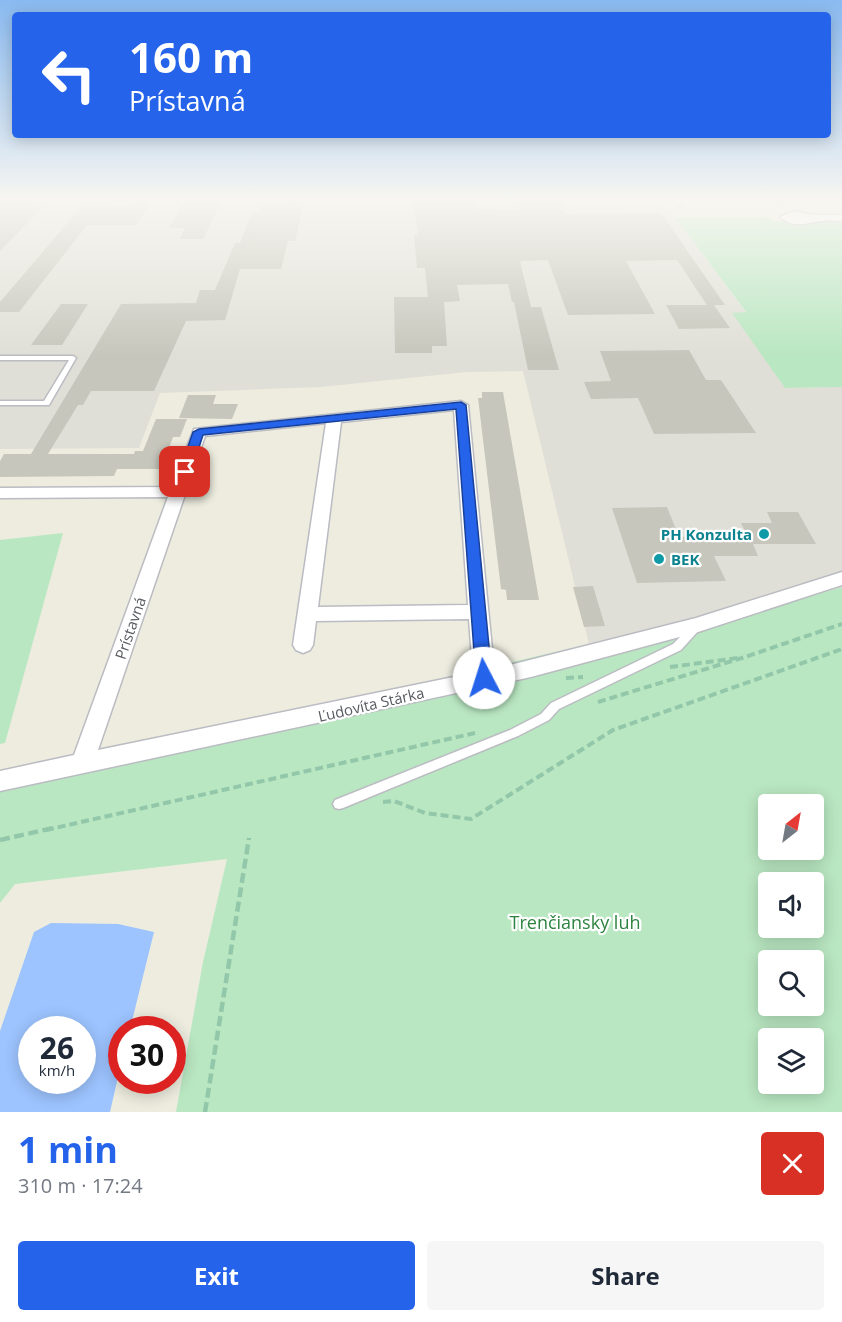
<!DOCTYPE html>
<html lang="en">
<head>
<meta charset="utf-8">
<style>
  body { margin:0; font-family:"Open Sans",sans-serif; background:#f6f6f7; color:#1f2937; height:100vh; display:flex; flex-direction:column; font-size:22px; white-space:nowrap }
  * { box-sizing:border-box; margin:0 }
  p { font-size:20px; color:#747a83 }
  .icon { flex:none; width:33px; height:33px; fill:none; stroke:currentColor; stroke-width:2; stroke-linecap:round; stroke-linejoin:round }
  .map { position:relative; height:1112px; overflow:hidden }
  .sheet { display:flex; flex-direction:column; background:#fff; flex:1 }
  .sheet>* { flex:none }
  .guide { position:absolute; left:12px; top:12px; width:819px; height:126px; border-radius:6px; box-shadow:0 3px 15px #0003; background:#2563eb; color:#fff; overflow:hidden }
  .needle { width:39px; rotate:31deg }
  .controls { position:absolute; left:758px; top:794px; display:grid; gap:12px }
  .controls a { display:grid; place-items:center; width:66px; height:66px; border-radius:6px; background:#fff; box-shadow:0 3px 15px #0003; font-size:30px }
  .speed { position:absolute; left:18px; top:1016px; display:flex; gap:12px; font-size:30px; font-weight:700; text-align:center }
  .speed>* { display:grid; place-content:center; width:78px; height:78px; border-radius:50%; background:#fff; box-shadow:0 3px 15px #0003; line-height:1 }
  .speed small { font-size:15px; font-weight:400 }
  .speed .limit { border:9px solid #d22; background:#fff; color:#111 }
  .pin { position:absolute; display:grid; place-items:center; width:51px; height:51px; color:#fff; margin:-26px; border-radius:12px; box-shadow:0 3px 9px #0006 }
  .me { position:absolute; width:66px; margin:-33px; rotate:355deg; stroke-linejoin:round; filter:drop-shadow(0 0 4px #0008) }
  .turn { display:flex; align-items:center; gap:21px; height:126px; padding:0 18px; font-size:27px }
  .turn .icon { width:78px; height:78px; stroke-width:2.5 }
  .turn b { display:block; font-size:42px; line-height:51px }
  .round { display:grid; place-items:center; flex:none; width:63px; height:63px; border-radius:6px; background:#f6f6f7 }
  .overview { display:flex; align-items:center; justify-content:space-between; height:102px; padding:0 18px }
  h1 { font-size:36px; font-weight:700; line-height:45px; color:#2563eb }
  .primary-button { display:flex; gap:12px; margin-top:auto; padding:12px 18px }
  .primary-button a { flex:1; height:69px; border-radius:6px; background:#2563eb; color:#fff; font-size:24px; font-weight:700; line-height:69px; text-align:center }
  .primary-button a+a { background:#f6f6f7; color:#1f2937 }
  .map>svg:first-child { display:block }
</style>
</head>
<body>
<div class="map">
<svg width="842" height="1112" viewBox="0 0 842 1112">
  <rect width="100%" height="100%" fill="#edecdf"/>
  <polygon fill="#e0dfd7" points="0,200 663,200 746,313 733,313 785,388 842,387 842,587 590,660 589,644 523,371 467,372 321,387 160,393 139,448 0,449"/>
  <g fill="#b9e7c1" fill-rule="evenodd">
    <polygon points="675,217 768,217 772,221 842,220 842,387 785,388 732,313 746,312"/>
    <polygon points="63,533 5,743 0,744 0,540"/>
    <path d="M842 587V1112H176L203 962 227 859 15 884 0 903V782L589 644 590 660ZM768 804H813V849H768ZM768 882H813V927H768ZM768 960H813V1005H768ZM768 1038H813V1083H768Z"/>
  </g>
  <path fill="#9dc4ff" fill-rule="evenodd" d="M51 923 118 924 154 932 130 1029H122L121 1064 110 1112H0V1031L34 932ZM32 1029H82V1080H32Z"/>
  <g fill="#c7c6bc">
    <polygon points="0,200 39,200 33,207 43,207 0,251"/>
    <polygon points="133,200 152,200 136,225 87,225 19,312 0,312 0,302 81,207 129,206"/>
    <polygon points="185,200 222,200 203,239 180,239 185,228 169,228"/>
    <polygon points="286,200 304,200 295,241 288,241 281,269 240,269 225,320 186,321 154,391 91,391 83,405 78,405 48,454 134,454 135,451 143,451 156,419 187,419 180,437 173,437 161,469 117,469 114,476 0,477 0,461 4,454 31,454 121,304 196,303 200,290 215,290 235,243 240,243 252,212 260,212 263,204 285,204"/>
    <polygon points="413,200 474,200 477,209 520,210 517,200 560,200 566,214 661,213 725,305 714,305 730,328 679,329 666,305 707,305 677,260 626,261 655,314 568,315 548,260 520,261 531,307 541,307 559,370 528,370 514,302 512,302 508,284 457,285 460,301 444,302 447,346 432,346 432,353 395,353 394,297 428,297 425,268 417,268 414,235 418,235"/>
    <polygon points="61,304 88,304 62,345 31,345"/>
    <polygon points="689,350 706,380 721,380 756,433 654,434 638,398 591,399 584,382 611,381 600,351"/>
    <polygon points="482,392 503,392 539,600 507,600 506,590 501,589 478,398 482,398"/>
    <polygon points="188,395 216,395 213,404 238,404 232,419 179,418"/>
    <polygon points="667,507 679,537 746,533 741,523 772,523 767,512 798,512 816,544 753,544 758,556 714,556 726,581 637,583 612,508"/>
    <polygon points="593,586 605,626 584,627 573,587"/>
  </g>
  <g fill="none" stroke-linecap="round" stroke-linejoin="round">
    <g stroke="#babcc2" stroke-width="3">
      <g id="lane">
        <polygon points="674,200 679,200 683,207 679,207"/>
        <polygon points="0,356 73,356 76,358 49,405 0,405 0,401 44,401 69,360 0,360"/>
        <polygon points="697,622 700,623 702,626 700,629 681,650 559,709 549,720 518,736 343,808 339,809 335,808 333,804 335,800 510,730 541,714 551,703 673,644 694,623"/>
      </g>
    </g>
    <g stroke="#babcc2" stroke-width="3">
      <g id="street">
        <path d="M794 211 813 215H842V221C835 221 828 220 822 221 806 222 796 230 780 217Z"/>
        <path d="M461 401 468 405 494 669 696 618 842 572V585L698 632 531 677 0 791V771L74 755 168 497 0 498V488L171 487 194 429ZM454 410 468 605 318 607 341 422ZM326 423 293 645 296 650 303 653 310 650 313 645 316 621 469 619 473 673 98 750 205 436Z"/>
      </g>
    </g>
    <polyline stroke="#92c7aa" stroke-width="1.5" stroke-dasharray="4 1.5" stroke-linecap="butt" points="775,200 782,207"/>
    <g stroke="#92c7aa" stroke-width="4" stroke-dasharray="8 4" stroke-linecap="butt">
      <polyline points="670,667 738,658"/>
      <polyline points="566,678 583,677"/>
      <polyline points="598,702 745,657 842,624"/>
      <polyline points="383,802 394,801 425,813 471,819 613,730 842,649"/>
      <polyline points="46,830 475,733"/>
    </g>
    <g stroke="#92c7aa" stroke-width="4.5" stroke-dasharray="10 4.5" stroke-linecap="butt">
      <polyline points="0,840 53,828"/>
      <polyline points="205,1112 249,838"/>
    </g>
    <use href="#lane" fill="#fff" fill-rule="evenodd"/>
    <use href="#street" fill="#fff" fill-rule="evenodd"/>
  </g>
  <linearGradient id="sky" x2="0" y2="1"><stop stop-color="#8abaf1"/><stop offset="0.56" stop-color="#f7f6f1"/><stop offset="1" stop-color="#f7f6f1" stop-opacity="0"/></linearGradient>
  <rect width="842" height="356" fill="url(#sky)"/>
  <polygon fill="#2563eb" stroke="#184099" stroke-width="1.5" points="461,402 466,405 492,678 489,683 484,685 478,683 476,678 456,409 203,435 191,472 185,476 179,472 193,432 199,429"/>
  <g fill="#0f9aa8" stroke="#fff" stroke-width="2">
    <circle cx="764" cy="534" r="6"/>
    <circle cx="659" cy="559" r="6"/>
  </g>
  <g text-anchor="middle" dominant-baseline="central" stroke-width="4.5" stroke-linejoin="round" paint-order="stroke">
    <g font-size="15" font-weight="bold" fill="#0d838f" stroke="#fff" text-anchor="end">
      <text x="752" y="534">PH Konzulta</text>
      <text x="671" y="559" text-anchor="start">BEK</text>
    </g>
    <g font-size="15" fill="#585b61" stroke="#fff">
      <text transform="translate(130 628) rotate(-71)">Prístavná</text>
      <text transform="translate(371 704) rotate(-13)">Ľudovíta Stárka</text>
    </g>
    <g font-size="18" fill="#2e8340" stroke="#fff">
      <text x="575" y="922">Trenčiansky luh</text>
    </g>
  </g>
</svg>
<div class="controls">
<a><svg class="needle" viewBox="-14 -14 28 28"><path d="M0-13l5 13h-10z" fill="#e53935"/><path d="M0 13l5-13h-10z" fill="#747a83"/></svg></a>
<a><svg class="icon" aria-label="sound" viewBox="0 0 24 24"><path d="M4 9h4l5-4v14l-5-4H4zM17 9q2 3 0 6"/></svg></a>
<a><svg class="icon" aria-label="search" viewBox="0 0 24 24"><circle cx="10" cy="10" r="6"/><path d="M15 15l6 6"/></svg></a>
<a><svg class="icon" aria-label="layers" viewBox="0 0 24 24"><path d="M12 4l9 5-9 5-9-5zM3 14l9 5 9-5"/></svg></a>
</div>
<div class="speed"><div>26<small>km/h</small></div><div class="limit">30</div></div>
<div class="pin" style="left:185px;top:472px;background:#d93025"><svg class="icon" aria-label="arrive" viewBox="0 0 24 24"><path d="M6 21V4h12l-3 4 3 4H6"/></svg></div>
<svg class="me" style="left:484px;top:678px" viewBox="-20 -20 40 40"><circle r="19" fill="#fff"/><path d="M0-13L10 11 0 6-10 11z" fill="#2563eb"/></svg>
<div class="guide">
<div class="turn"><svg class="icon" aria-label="left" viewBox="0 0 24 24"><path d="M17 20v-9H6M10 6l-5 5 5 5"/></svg><div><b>160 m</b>Prístavná</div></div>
</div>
</div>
<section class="sheet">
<div class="overview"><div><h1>1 min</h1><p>310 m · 17:24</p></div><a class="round" style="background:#d93025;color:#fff"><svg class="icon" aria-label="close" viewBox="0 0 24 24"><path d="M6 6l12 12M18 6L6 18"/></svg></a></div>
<div class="primary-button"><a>Exit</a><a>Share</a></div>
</section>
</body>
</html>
